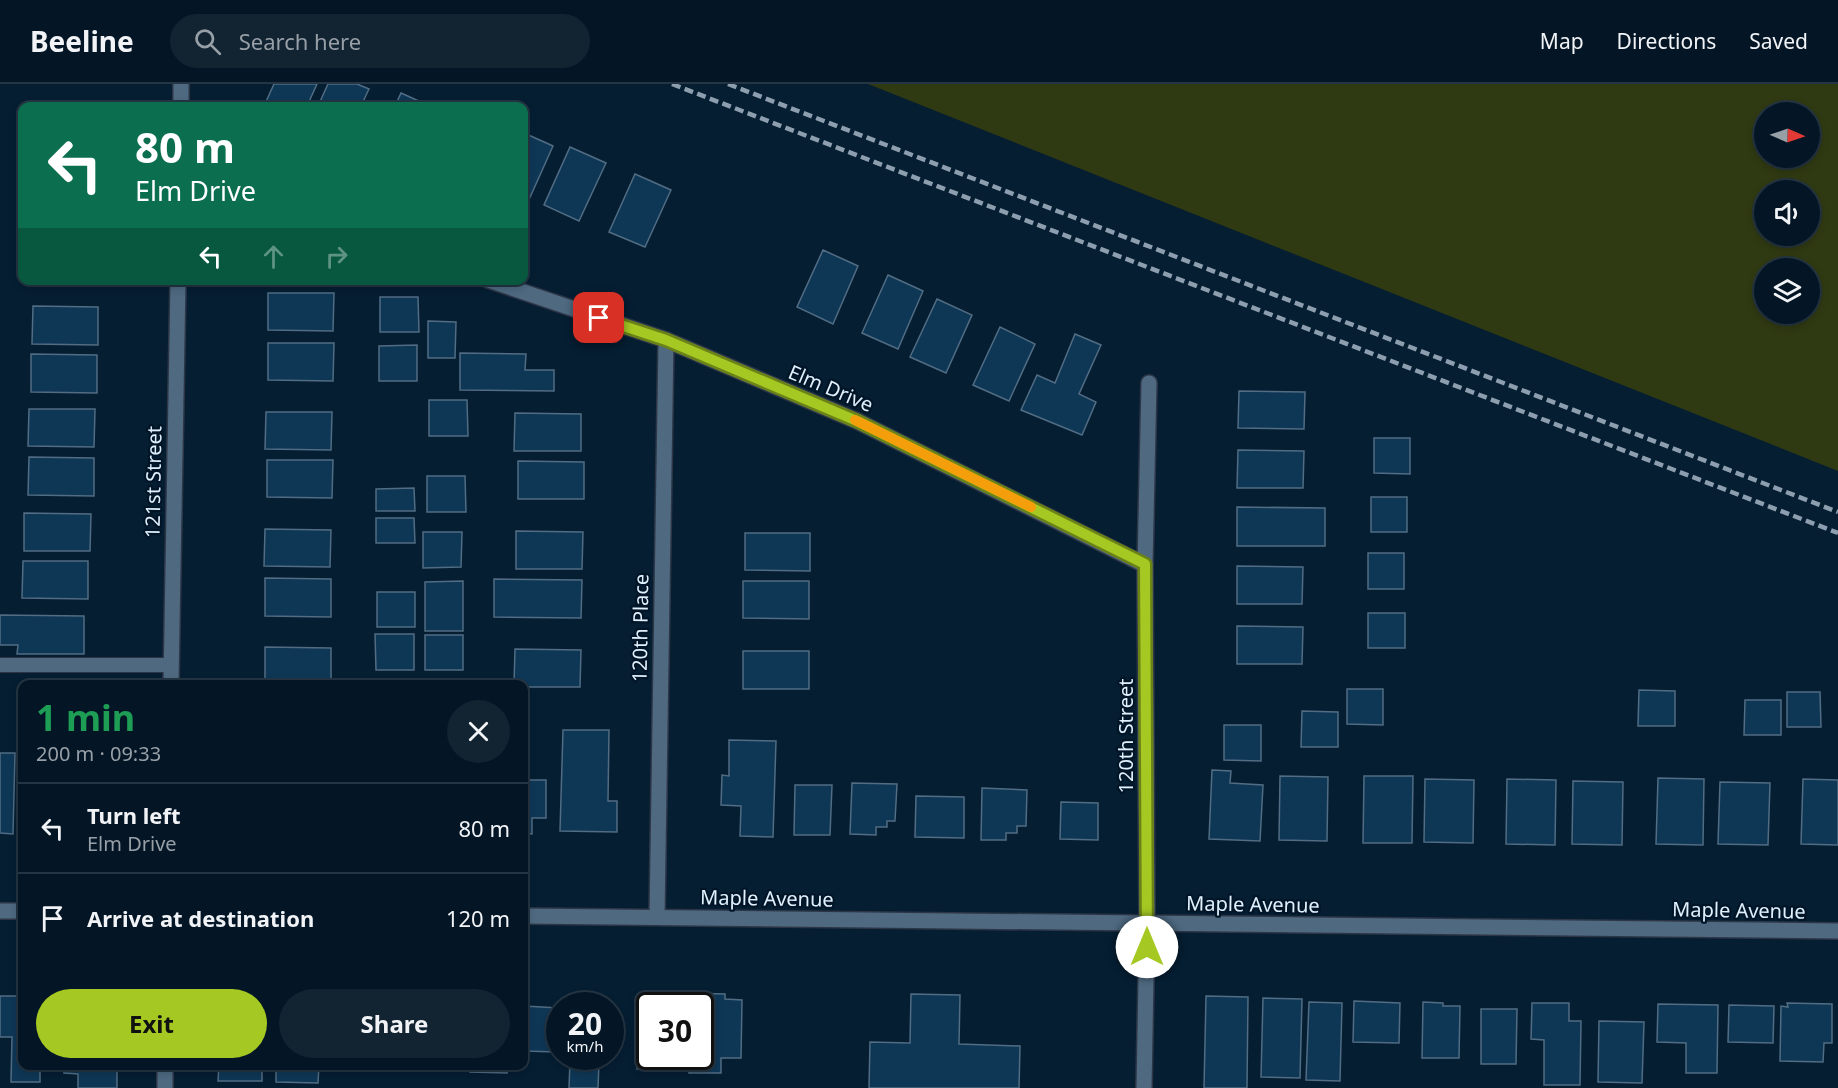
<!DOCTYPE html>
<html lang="en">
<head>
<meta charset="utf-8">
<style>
  body { margin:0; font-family:"Noto Sans",sans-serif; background:#122332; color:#f1f3f6; height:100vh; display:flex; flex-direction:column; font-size:22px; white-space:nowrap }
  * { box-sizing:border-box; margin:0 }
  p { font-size:20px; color:#979fa7 }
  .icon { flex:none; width:33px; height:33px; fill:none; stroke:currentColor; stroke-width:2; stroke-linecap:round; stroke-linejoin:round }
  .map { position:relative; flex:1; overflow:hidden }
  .sheet { position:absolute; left:18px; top:596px; width:510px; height:390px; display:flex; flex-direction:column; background:#041626; border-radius:12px; box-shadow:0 3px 9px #0003,0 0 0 2px #253543 }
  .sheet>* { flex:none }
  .top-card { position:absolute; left:18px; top:18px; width:510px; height:183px; border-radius:12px; box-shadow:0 3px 9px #0003,0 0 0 2px #253543; background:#0b6e4f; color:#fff; overflow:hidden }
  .needle { width:39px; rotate:92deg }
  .fabs { position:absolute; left:1754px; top:18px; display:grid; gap:12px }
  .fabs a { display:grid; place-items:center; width:66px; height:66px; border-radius:50%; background:#041626; box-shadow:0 3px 9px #0003,0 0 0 2px #253543; font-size:30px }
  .speed { position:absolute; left:546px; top:908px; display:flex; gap:12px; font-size:30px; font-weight:700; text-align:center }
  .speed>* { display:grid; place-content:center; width:78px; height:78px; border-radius:50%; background:#041626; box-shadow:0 3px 9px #0003,0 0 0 2px #253543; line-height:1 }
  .speed small { font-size:15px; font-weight:400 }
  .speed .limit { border:3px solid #111; border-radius:9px; background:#fff; color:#111 }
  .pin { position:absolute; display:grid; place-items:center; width:51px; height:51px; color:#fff; margin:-26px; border-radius:12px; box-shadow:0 3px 9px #0006 }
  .me { position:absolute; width:66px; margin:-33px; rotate:0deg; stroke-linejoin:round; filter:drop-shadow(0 0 4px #0008) }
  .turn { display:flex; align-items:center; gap:21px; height:126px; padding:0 18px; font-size:27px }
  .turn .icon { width:78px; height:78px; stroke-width:2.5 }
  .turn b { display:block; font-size:42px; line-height:51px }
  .lanes { display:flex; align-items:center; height:57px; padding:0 18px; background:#0003; justify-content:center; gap:30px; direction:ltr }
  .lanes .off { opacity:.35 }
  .round { display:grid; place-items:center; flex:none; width:63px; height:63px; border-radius:32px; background:#122332 }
  .summary { display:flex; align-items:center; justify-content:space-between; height:102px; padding:0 18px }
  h1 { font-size:36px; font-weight:700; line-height:45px; color:#1e9e55 }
  .button { display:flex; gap:12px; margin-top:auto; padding:12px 18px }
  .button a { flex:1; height:69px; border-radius:36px; background:#a5c823; color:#111; font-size:24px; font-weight:700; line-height:69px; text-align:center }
  .button a+a { background:#122332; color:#f1f3f6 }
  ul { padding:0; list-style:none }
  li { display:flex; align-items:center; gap:18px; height:90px; padding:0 18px; border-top:2px solid #253543 }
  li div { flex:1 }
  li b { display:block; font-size:22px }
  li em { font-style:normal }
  header { display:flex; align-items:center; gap:36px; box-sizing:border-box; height:84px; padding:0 30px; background:#041626; border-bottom:2px solid #253543 }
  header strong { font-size:28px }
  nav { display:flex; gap:33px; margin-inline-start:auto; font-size:21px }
  .search { width:420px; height:54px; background:#122332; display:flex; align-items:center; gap:15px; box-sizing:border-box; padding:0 21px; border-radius:33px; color:#979fa7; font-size:22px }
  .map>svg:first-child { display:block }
</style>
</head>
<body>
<header>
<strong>Beeline</strong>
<div class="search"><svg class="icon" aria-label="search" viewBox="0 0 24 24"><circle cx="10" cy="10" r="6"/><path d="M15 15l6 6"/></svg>Search here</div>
<nav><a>Map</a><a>Directions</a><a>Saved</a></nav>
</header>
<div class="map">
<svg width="1838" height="1004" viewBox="0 0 1838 1004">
  <rect width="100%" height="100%" fill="#051e32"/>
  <path fill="#2f3912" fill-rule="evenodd" d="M868 0H1838V387ZM1764 28H1809V74H1764ZM1764 106H1809V152H1764ZM1764 184H1809V230H1764Z"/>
  <g fill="#0e3756" stroke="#516c83" stroke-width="1.5">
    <polygon points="274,0 317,0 307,22 264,22"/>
    <polygon points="328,0 357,0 369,5 361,22 318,22"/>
    <polygon points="401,9 430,22 395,22"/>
    <polygon points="524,49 553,62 527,120 524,119"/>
    <polygon points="570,63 606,79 579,137 544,121"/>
    <polygon points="635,90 671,106 645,163 609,148"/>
    <polygon points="823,166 858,182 833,240 797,223"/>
    <polygon points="888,191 923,207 898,265 862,249"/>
    <polygon points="268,209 334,209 333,247 268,246"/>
    <polygon points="380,213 418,213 419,248 380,248"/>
    <polygon points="937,215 972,231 946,289 910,273"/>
    <polygon points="33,222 98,223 98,261 32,260"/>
    <polygon points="428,237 456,238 455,274 428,274"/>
    <polygon points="1000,243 1035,260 1009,317 973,301"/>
    <polygon points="1075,250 1101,261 1079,310 1096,318 1082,351 1021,326 1037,291 1055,299"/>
    <polygon points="268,259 334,259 333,297 268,296"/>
    <polygon points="417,261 417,297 379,297 379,262"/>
    <polygon points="460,269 526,270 525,286 554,286 554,307 460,306"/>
    <polygon points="31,270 97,271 97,309 31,308"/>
    <polygon points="1239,307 1305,308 1304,345 1238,344"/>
    <polygon points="429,316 467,316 468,352 429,352"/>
    <polygon points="29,325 95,325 94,363 28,362"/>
    <polygon points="266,328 332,328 331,366 265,365"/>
    <polygon points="515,329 581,330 581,367 514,367"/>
    <polygon points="1374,354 1410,354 1410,390 1374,389"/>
    <polygon points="1238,366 1304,367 1303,404 1237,404"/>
    <polygon points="29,373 94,374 94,412 28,411"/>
    <polygon points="267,376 333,376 332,414 267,413"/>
    <polygon points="518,377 584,378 584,415 518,415"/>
    <polygon points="427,392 465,392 466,428 427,428"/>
    <polygon points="414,404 415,427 376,427 376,405"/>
    <rect x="1371" y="413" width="36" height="35"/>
    <polygon points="1237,423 1325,424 1325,462 1237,462"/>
    <polygon points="24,429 91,430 90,467 24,467"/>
    <polygon points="376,434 414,434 415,459 376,459"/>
    <polygon points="265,445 331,446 330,483 264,482"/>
    <polygon points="516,447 583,448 582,485 516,485"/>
    <polygon points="423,448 462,448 461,483 423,484"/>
    <polygon points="745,449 810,449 810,487 745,486"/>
    <rect x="1368" y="469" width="36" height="36"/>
    <polygon points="23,477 88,477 88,515 22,514"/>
    <polygon points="1237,482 1303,483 1302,520 1237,520"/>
    <polygon points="265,494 331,495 331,533 265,532"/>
    <polygon points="494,495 582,496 581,534 494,533"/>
    <polygon points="463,497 463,547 425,547 425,498"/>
    <polygon points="743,497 809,497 809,535 743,534"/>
    <rect x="377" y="508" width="38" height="35"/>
    <rect x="1368" y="529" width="37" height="35"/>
    <polygon points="0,531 84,532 84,570 17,570 18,561 0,561"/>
    <polygon points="1237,542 1303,543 1302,580 1237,580"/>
    <polygon points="375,550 414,550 414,586 376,586"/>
    <rect x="425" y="551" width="38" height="35"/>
    <polygon points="265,563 331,564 331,600 265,600"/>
    <polygon points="515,565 581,566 580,603 524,603 524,600 514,600"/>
    <rect x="743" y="567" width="66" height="38"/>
    <polygon points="1347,605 1383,605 1383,641 1347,640"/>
    <polygon points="1639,606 1675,607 1675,642 1638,642"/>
    <polygon points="1787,608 1820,608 1821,643 1787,643"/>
    <polygon points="1745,616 1781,616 1781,651 1744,651"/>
    <polygon points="1302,627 1338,628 1338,663 1301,663"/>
    <polygon points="1224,641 1261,641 1261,677 1224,676"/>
    <polygon points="563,646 609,646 608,717 617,717 617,748 560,747"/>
    <polygon points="729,656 776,657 773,753 740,752 741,722 721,721 722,691 729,692"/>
    <polygon points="0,669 15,669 13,750 0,749"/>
    <polygon points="1212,686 1231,687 1230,699 1263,701 1260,757 1209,755"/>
    <polygon points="1280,692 1328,693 1327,757 1279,756"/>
    <polygon points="1364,692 1413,692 1412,759 1363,759"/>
    <polygon points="1658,694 1704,695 1703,761 1656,760"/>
    <polygon points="1425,695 1474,696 1473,759 1424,758"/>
    <polygon points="1507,695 1556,696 1555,761 1506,760"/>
    <polygon points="1803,695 1838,696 1838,761 1801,760"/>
    <polygon points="524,696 546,696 546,734 532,734 532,750 524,749"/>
    <polygon points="1573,697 1623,698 1622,761 1572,760"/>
    <polygon points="1720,698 1770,699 1768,761 1718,760"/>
    <polygon points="852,699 897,700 895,737 887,737 887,743 876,743 876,751 850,750"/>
    <polygon points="795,701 832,701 830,751 794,751"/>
    <polygon points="982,704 1027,706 1026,742 1017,742 1017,749 1006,749 1006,756 981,756"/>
    <polygon points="916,712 964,713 964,754 915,753"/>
    <polygon points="1061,718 1098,719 1098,756 1060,755"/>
    <polygon points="686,909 725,910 725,915 742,916 741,974 721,974 721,989 689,989 690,975 684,974 685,972 700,972 700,921 685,921"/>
    <polygon points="638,910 679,910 679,921 650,921 650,972 678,972 678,985 637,985"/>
    <polygon points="911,910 960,911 959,960 1020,962 1019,1004 869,1004 870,958 910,959"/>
    <polygon points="0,912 22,912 22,981 40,981 40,998 11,998 12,953 0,953"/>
    <polygon points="1206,912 1248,913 1247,1004 1204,1004"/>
    <polygon points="1263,914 1302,915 1300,994 1261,993"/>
    <polygon points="1354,917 1400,919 1399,959 1353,958"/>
    <polygon points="1309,918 1342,919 1340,997 1306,996"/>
    <polygon points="1423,918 1443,919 1443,922 1460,922 1459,974 1422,974"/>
    <polygon points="1532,919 1569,919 1569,937 1581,937 1580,1001 1544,1001 1544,956 1531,955"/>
    <polygon points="1787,919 1832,920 1832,959 1824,959 1823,978 1780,977 1781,922 1788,923"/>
    <polygon points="1658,920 1718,921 1717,989 1686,989 1686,959 1657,958"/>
    <polygon points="1729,921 1774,922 1773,959 1728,958"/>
    <polygon points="524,922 559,924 557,968 524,967"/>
    <polygon points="1481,925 1517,925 1516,980 1481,980"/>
    <polygon points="1599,937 1644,938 1642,999 1598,998"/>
    <polygon points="570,977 599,978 598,1004 569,1004"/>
    <polygon points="64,981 117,981 117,1004 78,1004 78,990 64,989"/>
    <polygon points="219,981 262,981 262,997 218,997"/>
    <polygon points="276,981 319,981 318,999 276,998"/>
    <polygon points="470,981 507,981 507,989 470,988"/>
  </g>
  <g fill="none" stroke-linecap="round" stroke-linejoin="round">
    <g stroke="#2d3647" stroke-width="16">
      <polyline id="lane" points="0,581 171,581"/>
    </g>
    <g stroke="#2d3647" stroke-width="18">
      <g id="street">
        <polyline points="181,22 181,0"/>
        <polyline points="488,196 666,256 857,337 1145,481"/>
        <polyline points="171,600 178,196"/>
        <polyline points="0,827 22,827"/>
        <polyline points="524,832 1838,847"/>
        <polyline points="657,833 666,256"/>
        <polyline points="165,1004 165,981"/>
        <polyline points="1144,1004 1147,839 1145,481 1149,299"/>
      </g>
    </g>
    <use href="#lane" stroke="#4e6980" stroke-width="14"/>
    <use href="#street" stroke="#4e6980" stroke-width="15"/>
    <g stroke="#8d9faf" stroke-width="4.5" stroke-dasharray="9 4.5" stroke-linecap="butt">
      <polyline points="672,0 1838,449"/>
      <polyline points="728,0 1838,428"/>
    </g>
  </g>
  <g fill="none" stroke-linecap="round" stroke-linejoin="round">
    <g stroke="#6b8217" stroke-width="15">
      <polyline id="route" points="599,234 666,256 857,337 1145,480 1147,863"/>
    </g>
    <use href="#route" stroke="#a5c823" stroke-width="10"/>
    <polyline stroke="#f59e0b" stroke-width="10" points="855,336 1031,423"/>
  </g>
  <g text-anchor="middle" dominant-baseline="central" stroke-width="4.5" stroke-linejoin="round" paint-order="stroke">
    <g font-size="20" fill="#e1f0fd" stroke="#001527">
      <text transform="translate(831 304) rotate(23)">Elm Drive</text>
      <text transform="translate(153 398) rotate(-89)">121st Street</text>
      <text transform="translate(640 544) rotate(-89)">120th Place</text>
      <text transform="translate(1125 652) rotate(-90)">120th Street</text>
      <text transform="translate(767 814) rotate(1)">Maple Avenue</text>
      <text transform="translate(1253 820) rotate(1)">Maple Avenue</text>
      <text transform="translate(1739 826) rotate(1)">Maple Avenue</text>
    </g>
  </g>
</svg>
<div class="fabs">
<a><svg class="needle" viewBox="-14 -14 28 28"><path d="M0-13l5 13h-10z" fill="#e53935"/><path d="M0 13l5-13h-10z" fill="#979fa7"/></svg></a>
<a><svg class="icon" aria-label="sound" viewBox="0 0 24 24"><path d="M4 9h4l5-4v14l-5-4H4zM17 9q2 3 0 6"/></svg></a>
<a><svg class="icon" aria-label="layers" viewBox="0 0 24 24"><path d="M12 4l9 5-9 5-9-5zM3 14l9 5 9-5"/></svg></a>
</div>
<div class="speed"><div>20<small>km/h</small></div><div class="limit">30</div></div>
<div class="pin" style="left:599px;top:234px;background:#d93025"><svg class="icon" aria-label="arrive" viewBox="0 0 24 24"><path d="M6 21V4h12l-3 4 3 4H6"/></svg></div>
<svg class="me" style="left:1147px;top:863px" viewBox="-20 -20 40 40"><circle r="19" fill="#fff"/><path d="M0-13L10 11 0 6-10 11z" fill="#a5c823"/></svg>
<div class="top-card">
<div class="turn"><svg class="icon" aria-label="left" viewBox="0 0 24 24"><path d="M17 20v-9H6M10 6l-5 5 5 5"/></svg><div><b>80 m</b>Elm Drive</div></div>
<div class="lanes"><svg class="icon" aria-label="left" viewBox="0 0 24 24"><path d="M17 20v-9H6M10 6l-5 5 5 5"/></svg><svg class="icon off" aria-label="ahead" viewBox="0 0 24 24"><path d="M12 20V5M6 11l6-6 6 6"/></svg><svg class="icon off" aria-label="right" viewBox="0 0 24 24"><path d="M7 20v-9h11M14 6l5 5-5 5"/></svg></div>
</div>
<section class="sheet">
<div class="summary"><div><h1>1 min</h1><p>200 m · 09:33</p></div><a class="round"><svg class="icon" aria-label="close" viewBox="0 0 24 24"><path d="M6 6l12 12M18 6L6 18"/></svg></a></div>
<ul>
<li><svg class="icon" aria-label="left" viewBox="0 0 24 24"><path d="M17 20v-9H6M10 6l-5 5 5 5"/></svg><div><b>Turn left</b><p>Elm Drive</p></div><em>80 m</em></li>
<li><svg class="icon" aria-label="arrive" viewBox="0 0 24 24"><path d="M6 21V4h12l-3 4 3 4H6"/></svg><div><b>Arrive at destination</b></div><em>120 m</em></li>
</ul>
<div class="button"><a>Exit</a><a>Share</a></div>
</section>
</div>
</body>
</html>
